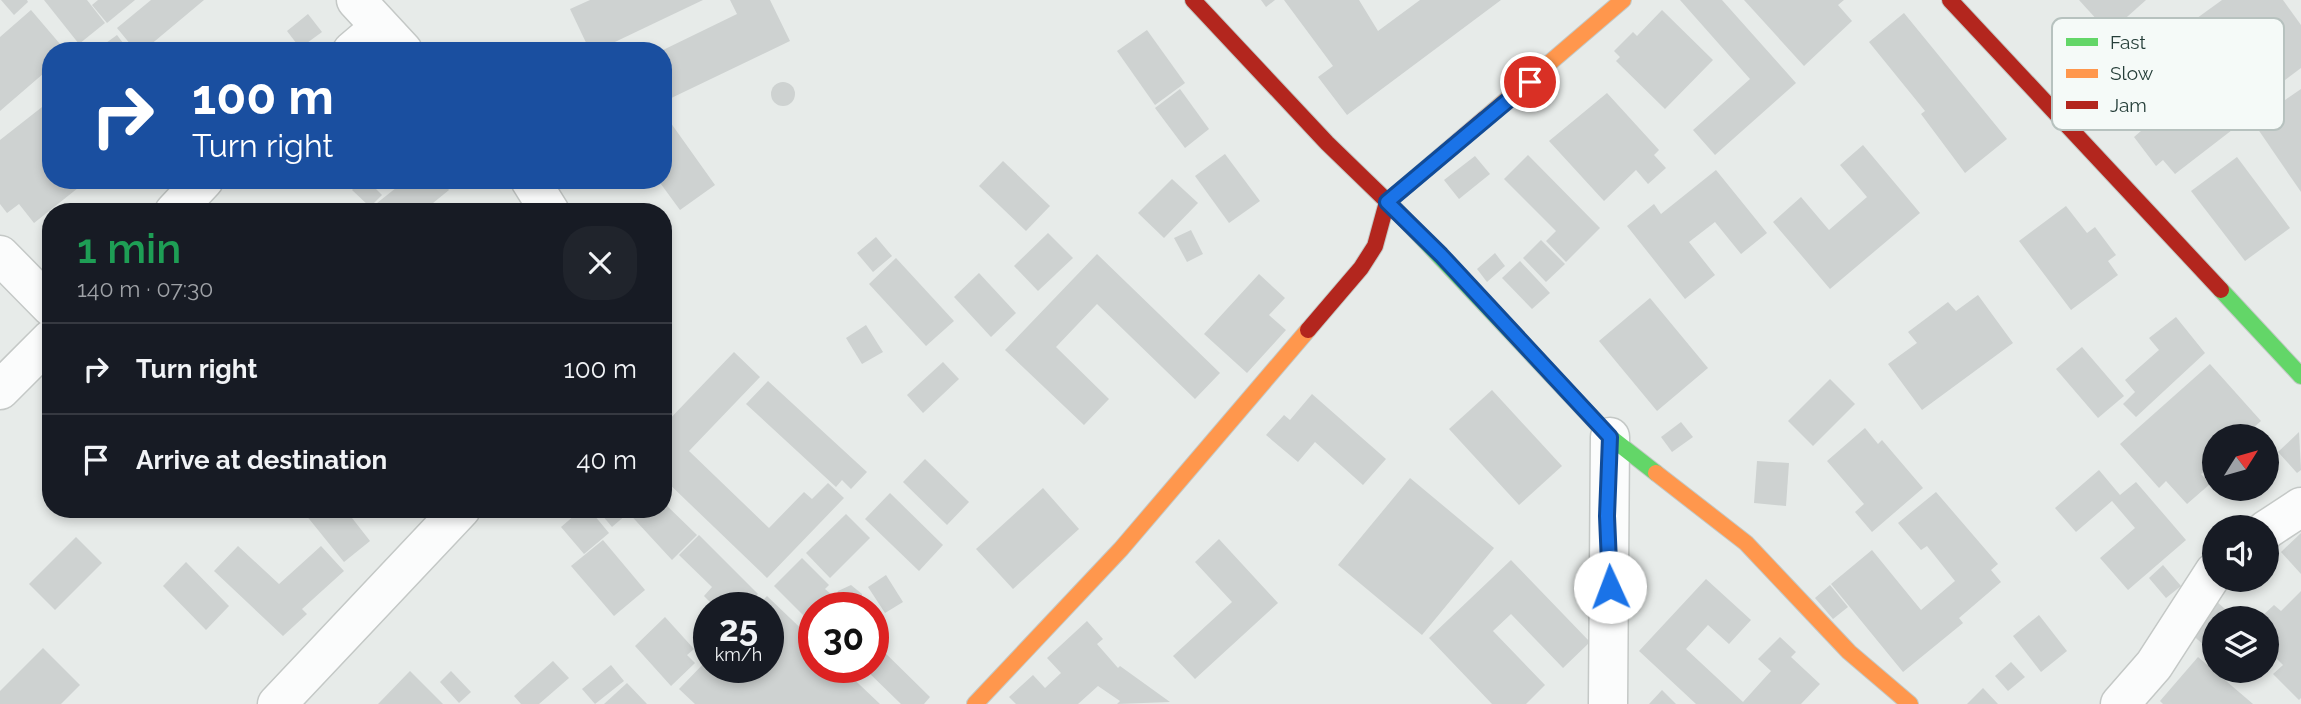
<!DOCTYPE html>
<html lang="en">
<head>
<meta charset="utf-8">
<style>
  body { margin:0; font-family:Raleway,sans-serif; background:#20242c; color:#f1f3f6; height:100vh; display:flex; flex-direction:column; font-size:26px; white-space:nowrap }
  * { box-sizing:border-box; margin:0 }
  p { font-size:23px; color:#9ea1a6 }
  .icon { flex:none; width:38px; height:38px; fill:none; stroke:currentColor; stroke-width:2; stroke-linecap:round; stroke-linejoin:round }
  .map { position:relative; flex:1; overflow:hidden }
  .details { position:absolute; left:42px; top:203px; width:630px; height:315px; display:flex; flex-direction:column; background:#171b24; border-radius:28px; box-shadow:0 4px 10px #0003 }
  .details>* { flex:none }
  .top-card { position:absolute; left:42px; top:42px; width:630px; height:147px; border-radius:28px; box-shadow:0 4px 10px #0003; background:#1a4fa0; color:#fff; overflow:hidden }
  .needle { width:46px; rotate:53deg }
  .tools { position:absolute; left:2202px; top:424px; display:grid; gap:14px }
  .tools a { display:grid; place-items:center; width:77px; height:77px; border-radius:50%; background:#171b24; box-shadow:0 4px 10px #0003; font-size:35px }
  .speed { position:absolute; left:693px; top:592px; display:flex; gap:14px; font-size:35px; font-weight:700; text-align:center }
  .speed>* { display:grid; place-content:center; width:91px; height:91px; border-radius:50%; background:#171b24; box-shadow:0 4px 10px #0003; line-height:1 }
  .speed small { font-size:18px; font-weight:400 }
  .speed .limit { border:10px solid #d22; background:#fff; color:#111 }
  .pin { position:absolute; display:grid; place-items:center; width:60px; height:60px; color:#fff; margin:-30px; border:4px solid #fff; border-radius:50%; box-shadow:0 2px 7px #0007 }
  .me { position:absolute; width:77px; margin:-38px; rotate:358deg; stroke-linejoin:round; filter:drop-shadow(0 0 5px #0008) }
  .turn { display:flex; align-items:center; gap:24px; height:147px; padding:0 35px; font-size:32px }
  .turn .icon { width:91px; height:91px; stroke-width:2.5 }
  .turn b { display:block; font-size:49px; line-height:60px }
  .round { display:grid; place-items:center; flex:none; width:74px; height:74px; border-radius:28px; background:#20242c }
  .headline { display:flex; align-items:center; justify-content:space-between; height:119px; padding:0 35px }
  h1 { font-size:42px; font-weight:600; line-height:52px; color:#1e9e55 }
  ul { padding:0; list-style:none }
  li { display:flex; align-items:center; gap:21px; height:91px; padding:0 35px; border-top:2px solid #363941 }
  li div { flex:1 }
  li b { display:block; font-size:26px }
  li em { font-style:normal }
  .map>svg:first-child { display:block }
</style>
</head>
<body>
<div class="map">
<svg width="2301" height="704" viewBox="0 0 2301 704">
  <rect width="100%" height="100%" fill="#e7ebe9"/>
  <g fill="#ced2d1">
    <polygon points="1,0 27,0 28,2 14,15"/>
    <polygon points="44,0 87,0 105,23 79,44"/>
    <polygon points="98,0 135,0 107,23 92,5"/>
    <polygon points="151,0 204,0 143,51 136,51 117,28"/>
    <polygon points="590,0 703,0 596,51 590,51 570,9"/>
    <polygon points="730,0 770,0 790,41 663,102 663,50 737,14"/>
    <polygon points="1261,0 1275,0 1266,7"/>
    <polygon points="1284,0 1359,0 1378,31 1420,0 1501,0 1347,115 1318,77 1333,66"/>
    <polygon points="1680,0 1722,0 1796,83 1715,155 1693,130 1750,79"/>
    <polygon points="1744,0 1844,0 1838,5 1852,21 1804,66"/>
    <polygon points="2079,0 2146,0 2109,33"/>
    <polygon points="2222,0 2283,0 2301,25 2301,68 2242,112 2182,29"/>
    <polygon points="31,10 66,51 51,51 51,67 0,111 0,37"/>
    <polygon points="1662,10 1713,60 1665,109 1616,61 1620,57 1614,51 1633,32 1637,36"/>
    <polygon points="1904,13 2007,139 1965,173 1921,114 1925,111 1869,42"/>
    <polygon points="308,14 322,32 300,48 287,31"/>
    <polygon points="1147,30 1185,83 1155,105 1117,51"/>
    <polygon points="117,35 129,51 95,51"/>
    <polygon points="2159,48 2191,90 2198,85 2232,130 2175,174 2163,160 2156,166 2134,137 2141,131 2127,113 2120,118 2101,93"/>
    <circle cx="783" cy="94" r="12"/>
    <polygon points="1180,89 1209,129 1185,148 1155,108"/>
    <polygon points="2301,89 2301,192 2253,122"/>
    <polygon points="1607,93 1659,150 1654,155 1666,168 1648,184 1636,170 1604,201 1549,141"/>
    <polygon points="51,100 51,180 88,180 34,223 19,204 7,213 0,204 0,140"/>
    <polygon points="663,112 715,185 680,210 658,180 666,176 663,172"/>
    <polygon points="1863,145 1920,213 1830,289 1773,222 1801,197 1829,230 1867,197 1840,165"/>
    <polygon points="1225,154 1260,201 1229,223 1195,176"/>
    <polygon points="1528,155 1600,228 1566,262 1546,241 1556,231 1504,179"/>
    <polygon points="1475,156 1490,174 1459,199 1444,180"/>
    <polygon points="2237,157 2290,228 2245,261 2191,191"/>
    <polygon points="1003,161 1050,206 1026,231 979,186"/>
    <polygon points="1716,170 1767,233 1741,254 1715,222 1689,242 1715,275 1685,299 1627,226 1654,204 1661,214"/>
    <polygon points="1172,179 1198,203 1164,238 1138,213"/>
    <polygon points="362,180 367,180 382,195 370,207 352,190"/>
    <polygon points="406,180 441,180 449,190 422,212 376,212 372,207"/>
    <polygon points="2066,206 2087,233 2095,227 2116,255 2108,261 2118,275 2071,310 2019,241"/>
    <polygon points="1191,230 1203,254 1187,262 1174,238"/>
    <polygon points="1048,233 1073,258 1038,291 1014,266"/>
    <polygon points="876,237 892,256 873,272 857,253"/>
    <polygon points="1541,240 1565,264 1546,282 1523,258"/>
    <polygon points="1495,253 1505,266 1487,282 1477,269"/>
    <polygon points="1097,254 1220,373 1195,399 1097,304 1056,347 1109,399 1084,425 1005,350"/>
    <polygon points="896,258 954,321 926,346 869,284"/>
    <polygon points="1520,261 1550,293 1532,309 1502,278"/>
    <polygon points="979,273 1016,313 991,337 954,297"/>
    <polygon points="1259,274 1285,298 1269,315 1286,330 1247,373 1204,334"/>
    <polygon points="1978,295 2013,343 1922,410 1888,364 1917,343 1908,332 1948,302 1956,311"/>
    <polygon points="1650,298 1708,368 1657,411 1599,341"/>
    <polygon points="2176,317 2205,353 2136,417 2123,404 2135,392 2125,380 2159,350 2149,338"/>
    <polygon points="866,325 883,352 862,364 846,338"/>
    <polygon points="2082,347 2124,396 2098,418 2056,369"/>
    <polygon points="734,352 760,377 689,451 769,528 804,492 812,499 828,483 844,498 767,578 663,478 663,426"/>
    <polygon points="943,362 959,379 923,413 907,395"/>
    <polygon points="2210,364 2261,421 2244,436 2214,436 2214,463 2201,474 2210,484 2187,504 2166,481 2159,488 2120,444"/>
    <polygon points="1830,379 1855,404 1813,446 1788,421"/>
    <polygon points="768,381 867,472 851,489 842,480 836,487 746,404"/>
    <polygon points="1492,390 1562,466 1519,505 1449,429"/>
    <polygon points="1312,394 1386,459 1363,485 1315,442 1298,462 1266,435 1284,415 1290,420"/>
    <polygon points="1681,422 1693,437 1672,452 1661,437"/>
    <polygon points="1865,428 1878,444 1882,440 1923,488 1872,532 1855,512 1864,504 1827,461"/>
    <polygon points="2299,432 2301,470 2297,473 2278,452"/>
    <polygon points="925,459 969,502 947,525 903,482"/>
    <polygon points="1757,461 1789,463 1786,506 1754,503"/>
    <polygon points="2099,470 2120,495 2136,482 2186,540 2128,590 2100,558 2135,528 2112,501 2076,532 2055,508"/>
    <polygon points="1410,478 1494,548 1422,635 1338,565"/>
    <polygon points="1043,488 1079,529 1013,589 976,549"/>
    <polygon points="1936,492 1998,564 1991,570 2001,582 1959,618 1963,623 1903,672 1831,584 1872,550 1921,610 1955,581 1927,546 1921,550 1898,523"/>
    <polygon points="890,493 943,545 919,571 865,519"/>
    <polygon points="663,502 697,535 672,560 625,509 663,509"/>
    <polygon points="301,509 345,509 370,541 344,562"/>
    <polygon points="582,509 589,509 609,533 584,554 561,527"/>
    <polygon points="597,509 623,509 627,514 612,527"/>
    <polygon points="846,514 870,538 830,578 806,553"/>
    <polygon points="2301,533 2301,574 2281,552"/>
    <polygon points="699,535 758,594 744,607 715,607 704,596 712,587 679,555"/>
    <polygon points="76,537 102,563 55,610 29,584"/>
    <polygon points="1219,539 1278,603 1195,679 1173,656 1232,602 1195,562"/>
    <polygon points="603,540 645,590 614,616 571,566"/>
    <polygon points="238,546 279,584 321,546 344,571 302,609 307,614 283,636 214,571"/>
    <polygon points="802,558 829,585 825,589 832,595 821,607 814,607 814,614 808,620 774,586"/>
    <polygon points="1511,560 1590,642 1563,668 1511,614 1493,631 1545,685 1526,704 1492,704 1429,638"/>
    <polygon points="186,562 229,606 206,630 163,586"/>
    <polygon points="2163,565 2181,586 2166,598 2149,578"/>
    <polygon points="886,575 903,602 885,613 868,587"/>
    <polygon points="1706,579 1751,620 1729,644 1708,625 1686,649 1743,702 1771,671 1758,659 1780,637 1796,652 1791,657 1820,684 1801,704 1696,704 1639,651"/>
    <polygon points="851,585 862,594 861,607 838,607 835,597 838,591"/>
    <polygon points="1830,585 1848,607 1833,619 1815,598"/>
    <polygon points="2301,591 2301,698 2299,700 2273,674 2283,665 2267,649 2274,642 2266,634 2266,618 2260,618 2274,605 2281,611"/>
    <polygon points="767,596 814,641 814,667 841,667 880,704 695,704 679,689 709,658 709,667 768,667 768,607 757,607"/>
    <polygon points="2216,601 2235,618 2214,618 2214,654 2189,632"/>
    <polygon points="2039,615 2067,651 2041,672 2013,636"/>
    <polygon points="665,617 694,649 687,655 695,663 671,686 635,646"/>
    <polygon points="1087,621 1103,639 1097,644 1118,668 1120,666 1170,702 1117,704 1120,701 1098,686 1078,704 1016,704 1009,697 1033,675 1045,688 1061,673 1047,658"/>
    <polygon points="873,641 930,697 924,704 901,704 863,667 873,667"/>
    <polygon points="43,648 80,685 61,704 0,704 0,691"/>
    <polygon points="2198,657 2253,704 2163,704 2160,701"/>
    <polygon points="553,661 569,678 539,704 521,704 514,696"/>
    <polygon points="2011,662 2025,677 2008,691 1995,676"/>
    <polygon points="611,665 624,681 595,704 582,689"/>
    <polygon points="2232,670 2256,670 2246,682"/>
    <polygon points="410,671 443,704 378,704"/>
    <polygon points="451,671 471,692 459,703 440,682"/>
    <polygon points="627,683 647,704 604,704"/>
    <polygon points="1983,688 1998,704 1967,704"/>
    <polygon points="1662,690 1676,704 1649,704"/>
  </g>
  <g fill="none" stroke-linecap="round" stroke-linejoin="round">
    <g stroke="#c4c8c6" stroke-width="41">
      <g id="street">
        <polyline points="356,0 403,51"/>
        <polyline points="352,51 379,28"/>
        <polyline points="530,180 550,212"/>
        <polyline points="174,212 204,180"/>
        <polyline points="0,255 51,307"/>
        <polyline points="0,390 51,339"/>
        <polyline points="2266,530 2301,507"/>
        <polyline points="277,704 461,509"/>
        <polyline points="1608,704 1610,437"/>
        <polyline points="2120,704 2154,665 2214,572"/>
      </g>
    </g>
    <g stroke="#c3c9c6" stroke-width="18">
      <g id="fast">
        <polyline points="1394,208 1610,437 1656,473"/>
        <polyline points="2221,290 2301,376"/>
      </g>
    </g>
    <g stroke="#c3c9c6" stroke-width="18">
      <g id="slow">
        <polyline points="1484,119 1623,0"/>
        <polyline points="1656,473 1746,543 1849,652 1910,704"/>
        <polyline points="975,704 1121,549 1308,330"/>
      </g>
    </g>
    <g stroke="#c3c9c6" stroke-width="18">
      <g id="jam">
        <polyline points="1193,0 1327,143 1394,208"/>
        <polyline points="1950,0 2221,290"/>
        <polyline points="1308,330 1361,268 1375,246 1387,202 1484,119"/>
      </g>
    </g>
    <use href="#street" stroke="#fbfcfc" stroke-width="38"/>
    <use href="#fast" stroke="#63d668" stroke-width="16"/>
    <use href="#slow" stroke="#ff974d" stroke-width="16"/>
    <use href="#jam" stroke="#b3261e" stroke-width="16"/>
  </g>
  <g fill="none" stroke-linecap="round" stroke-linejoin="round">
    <g stroke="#114b97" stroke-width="18">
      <polyline id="route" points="1530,82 1387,202 1441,255 1610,437 1607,516 1610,587"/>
    </g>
    <use href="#route" stroke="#1a73e8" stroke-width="12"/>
  </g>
  <rect x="2052" y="18" width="232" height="112" rx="10" fill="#f5faf8" stroke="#b7c2bf" stroke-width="2"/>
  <rect x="2066" y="38" width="32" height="8" fill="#63d668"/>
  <rect x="2066" y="69" width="32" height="9" fill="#ff974d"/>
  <rect x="2066" y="101" width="32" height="8" fill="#b3261e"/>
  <g font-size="19" fill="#253e39">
    <text x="2110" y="49">Fast</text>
    <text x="2110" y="80">Slow</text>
    <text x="2110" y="112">Jam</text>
  </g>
</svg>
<div class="tools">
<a><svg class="needle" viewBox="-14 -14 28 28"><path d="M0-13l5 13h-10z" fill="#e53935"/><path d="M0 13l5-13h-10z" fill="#9ea1a6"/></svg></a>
<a><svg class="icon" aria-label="sound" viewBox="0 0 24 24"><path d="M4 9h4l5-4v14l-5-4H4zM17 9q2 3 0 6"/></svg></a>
<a><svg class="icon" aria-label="layers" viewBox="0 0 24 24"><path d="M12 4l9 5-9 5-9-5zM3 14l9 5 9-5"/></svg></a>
</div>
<div class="speed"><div>25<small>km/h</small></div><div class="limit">30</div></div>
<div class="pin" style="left:1530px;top:82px;background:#d93025"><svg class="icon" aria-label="arrive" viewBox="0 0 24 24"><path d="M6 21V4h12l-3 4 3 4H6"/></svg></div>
<svg class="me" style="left:1610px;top:587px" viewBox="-20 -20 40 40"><circle r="19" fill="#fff"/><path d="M0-13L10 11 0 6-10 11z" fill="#1a73e8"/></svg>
<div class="top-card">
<div class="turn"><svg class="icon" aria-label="right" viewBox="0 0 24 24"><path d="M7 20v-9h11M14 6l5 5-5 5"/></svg><div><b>100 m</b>Turn right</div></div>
</div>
<section class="details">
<div class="headline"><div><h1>1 min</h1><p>140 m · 07:30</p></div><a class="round"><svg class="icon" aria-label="close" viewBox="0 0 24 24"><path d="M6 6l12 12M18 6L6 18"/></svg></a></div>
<ul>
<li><svg class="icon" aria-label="right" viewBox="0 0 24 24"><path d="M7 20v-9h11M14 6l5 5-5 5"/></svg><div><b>Turn right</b></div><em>100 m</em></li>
<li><svg class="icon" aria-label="arrive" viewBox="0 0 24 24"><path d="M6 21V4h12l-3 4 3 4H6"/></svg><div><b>Arrive at destination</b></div><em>40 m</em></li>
</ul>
</section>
</div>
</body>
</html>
